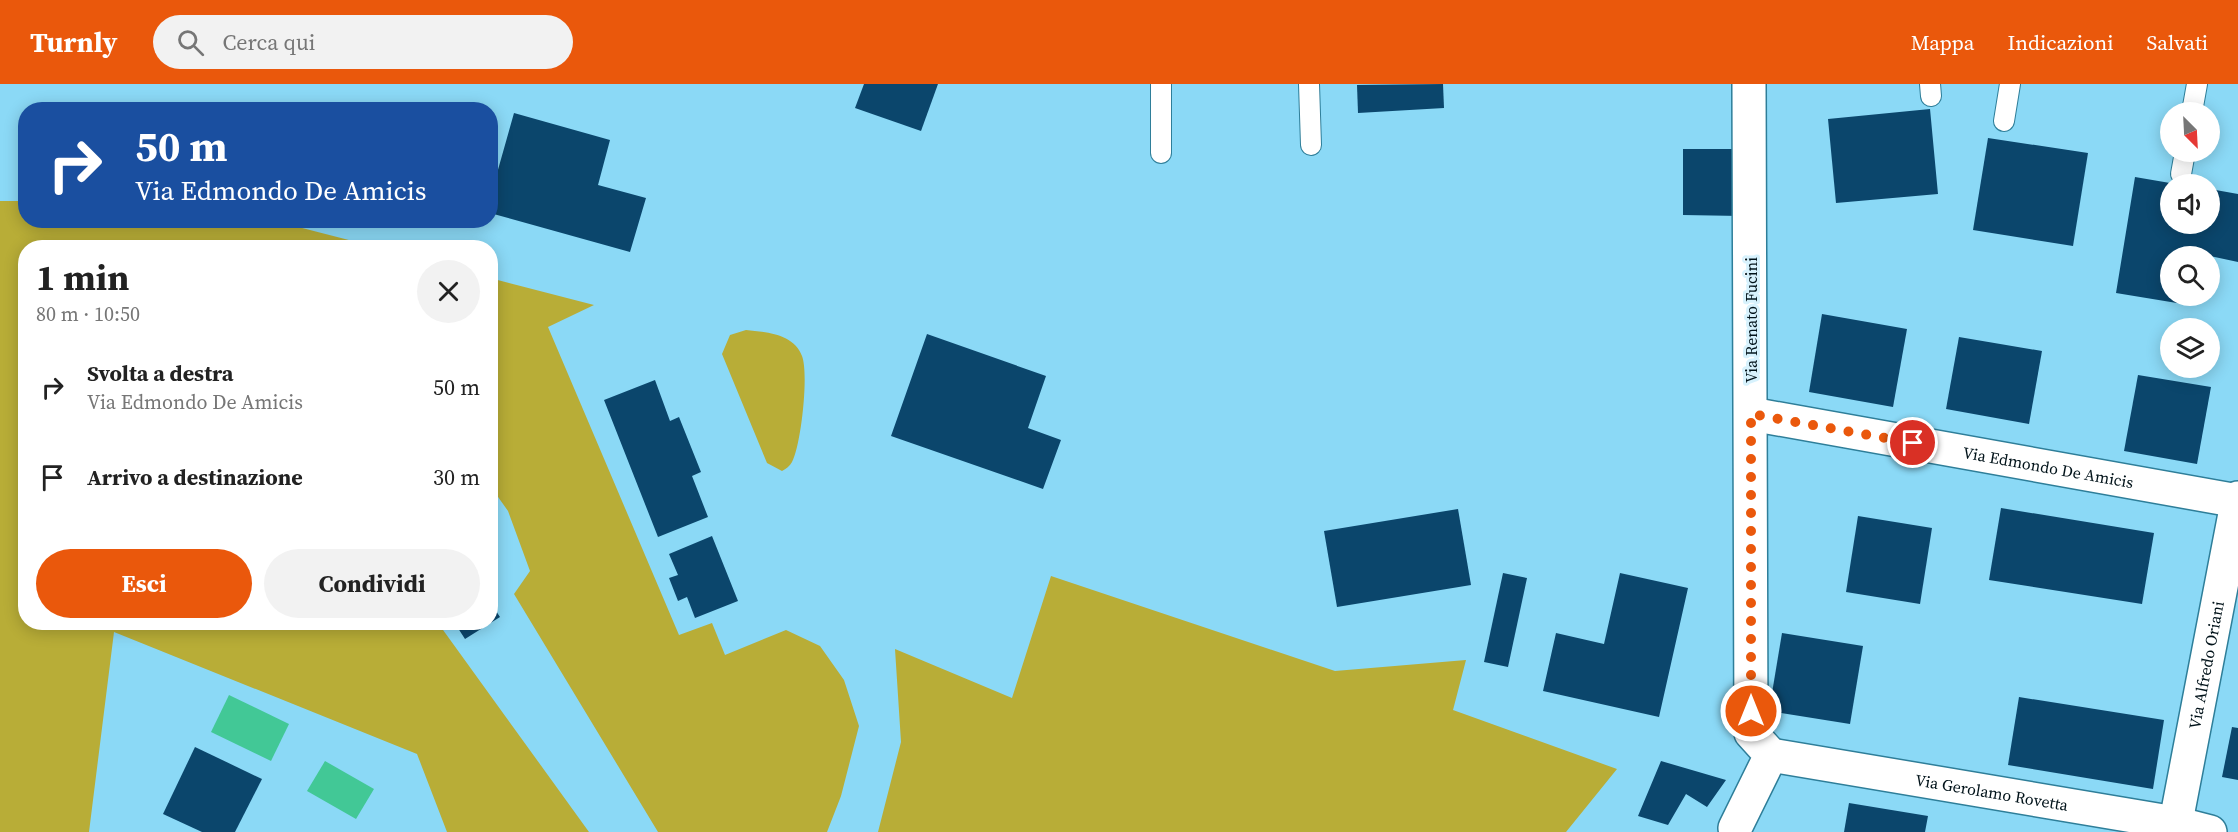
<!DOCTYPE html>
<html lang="it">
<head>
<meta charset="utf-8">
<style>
  body { margin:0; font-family:"Source Serif 4",serif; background:#f2f2f2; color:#222; height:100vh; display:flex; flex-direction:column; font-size:22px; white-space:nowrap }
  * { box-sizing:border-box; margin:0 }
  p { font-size:20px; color:#767676 }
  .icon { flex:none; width:33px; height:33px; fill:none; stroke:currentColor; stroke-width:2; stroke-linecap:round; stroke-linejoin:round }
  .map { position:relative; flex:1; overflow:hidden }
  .drawer { position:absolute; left:18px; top:156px; width:480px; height:390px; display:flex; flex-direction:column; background:#fff; border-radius:24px; box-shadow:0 3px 15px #0003 }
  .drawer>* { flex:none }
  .banner { position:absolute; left:18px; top:18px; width:480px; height:126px; border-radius:24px; box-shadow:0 3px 15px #0003; background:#1a4fa0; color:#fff; overflow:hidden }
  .needle { width:39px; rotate:156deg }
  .fabs { position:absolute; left:2160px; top:18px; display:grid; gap:12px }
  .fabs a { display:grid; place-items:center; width:60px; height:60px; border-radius:50%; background:#fff; box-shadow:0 3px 15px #0003; font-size:30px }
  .pin { position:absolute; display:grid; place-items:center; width:51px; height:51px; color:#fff; margin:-26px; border:3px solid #fff; border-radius:50%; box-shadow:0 2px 6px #0007 }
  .me { position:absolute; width:66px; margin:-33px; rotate:0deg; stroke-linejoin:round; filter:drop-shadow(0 0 4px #0008) }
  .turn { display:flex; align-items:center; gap:21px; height:126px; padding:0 18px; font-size:27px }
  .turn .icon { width:78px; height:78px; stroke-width:2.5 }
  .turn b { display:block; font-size:42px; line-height:51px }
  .round { display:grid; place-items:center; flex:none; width:63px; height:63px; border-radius:32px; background:#f2f2f2 }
  .headline { display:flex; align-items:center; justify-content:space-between; height:102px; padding:0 18px }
  h1 { font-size:36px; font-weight:700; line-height:45px }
  .action { display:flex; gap:12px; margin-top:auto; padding:12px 18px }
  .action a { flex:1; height:69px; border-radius:36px; background:#ea580c; color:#fff; font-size:24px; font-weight:700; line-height:69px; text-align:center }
  .action a+a { background:#f2f2f2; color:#222 }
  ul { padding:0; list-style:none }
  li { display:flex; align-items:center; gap:18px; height:90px; padding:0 18px }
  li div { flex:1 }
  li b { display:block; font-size:22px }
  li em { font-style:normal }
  header { display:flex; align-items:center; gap:36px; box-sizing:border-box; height:84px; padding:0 30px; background:#ea580c; color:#fff }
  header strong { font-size:28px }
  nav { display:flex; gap:33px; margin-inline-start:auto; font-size:21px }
  .search { width:420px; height:54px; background:#f2f2f2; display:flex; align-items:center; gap:15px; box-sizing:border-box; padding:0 21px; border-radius:33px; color:#767676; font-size:22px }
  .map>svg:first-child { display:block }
</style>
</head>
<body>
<header>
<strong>Turnly</strong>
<div class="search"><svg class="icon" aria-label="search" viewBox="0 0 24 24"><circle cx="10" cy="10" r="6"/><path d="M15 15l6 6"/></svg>Cerca qui</div>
<nav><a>Mappa</a><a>Indicazioni</a><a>Salvati</a></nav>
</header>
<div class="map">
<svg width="2238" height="748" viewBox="0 0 2238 748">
  <rect width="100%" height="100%" fill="#8bd9f6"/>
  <g fill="#b8ad37">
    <polygon points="0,117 25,117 26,136 275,137 376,163 26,164 26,538 438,539 589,748 447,748 417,670 114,548 89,748 0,748"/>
    <polygon points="490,194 594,221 548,243 679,551 712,539 725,571 786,546 820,562 844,596 859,642 841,712 827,748 658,748 514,510 530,487 508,427 491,403"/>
    <path d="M746 246C766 248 794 250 802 272 809 290 801 362 792 378 790 382 786 385 782 387L767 379 722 270 730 251Z"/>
    <polygon points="1051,492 1335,587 1466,576 1453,626 1617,685 1566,748 878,748 901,658 895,565 1012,614"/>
  </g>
  <g fill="#42c896">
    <polygon points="229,611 289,640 271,677 211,648"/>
    <polygon points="325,677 374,705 356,735 307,707"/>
  </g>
  <g fill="#0b466c">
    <polygon points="864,0 938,0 921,47 855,24"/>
    <polygon points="1443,0 1444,24 1358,29 1357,1"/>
    <polygon points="1930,25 1938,110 1836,119 1828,35"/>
    <polygon points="514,29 610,56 598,101 646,114 630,168 490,129 490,114"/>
    <polygon points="1988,54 2088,69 2073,162 1973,146"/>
    <polygon points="1683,65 1741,65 1741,132 1683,131"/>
    <polygon points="2135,93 2170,99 2170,140 2210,140 2210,105 2238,110 2238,178 2210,172 2170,172 2170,212 2191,212 2189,221 2116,209"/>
    <polygon points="1822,230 1907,245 1893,323 1809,308"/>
    <polygon points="927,250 1046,292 1028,344 1061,356 1043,405 891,352"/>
    <polygon points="1959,253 2042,267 2029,340 1946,325"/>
    <polygon points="2138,291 2211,303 2197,380 2124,367"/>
    <polygon points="655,296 670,337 679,333 701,388 692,392 708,433 658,453 604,316"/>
    <polygon points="2001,424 2154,449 2142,520 1989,496"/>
    <polygon points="1458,425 1471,501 1337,523 1324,447"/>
    <polygon points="1858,432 1932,444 1920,520 1846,508"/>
    <polygon points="712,452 738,517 695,534 687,513 678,517 669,494 678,491 669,470"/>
    <polygon points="1503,489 1527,494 1508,583 1484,578"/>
    <polygon points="1620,489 1688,504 1659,633 1543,607 1556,549 1604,560"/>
    <polygon points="490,518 500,533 465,555 454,538 490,538"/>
    <polygon points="1782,549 1863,562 1850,640 1769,627"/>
    <polygon points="2019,613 2164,636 2153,705 2008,681"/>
    <polygon points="2232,643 2238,644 2238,696 2222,693"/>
    <polygon points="195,663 262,695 235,748 202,748 163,730"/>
    <polygon points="1661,677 1726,696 1707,723 1686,710 1668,741 1638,732"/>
    <polygon points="1849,719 1928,732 1925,748 1844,748"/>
  </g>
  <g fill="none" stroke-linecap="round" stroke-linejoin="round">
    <g stroke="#2e7e99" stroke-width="22">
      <g id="service">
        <polyline points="1309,0 1311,61"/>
        <polyline points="1930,0 1931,12"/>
        <polyline points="2192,28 2197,0"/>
        <polyline points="2004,37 2010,0"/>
        <polyline points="1161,69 1161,0"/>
        <polyline points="2181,90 2185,68"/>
      </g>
    </g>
    <g stroke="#2e7e99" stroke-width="36">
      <g id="minor">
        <path id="s1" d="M1751 330 2238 417"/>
        <path id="s2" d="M1771 671 2175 739 2210 748"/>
        <polyline points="1735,744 1771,671 1751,649 1749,0"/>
        <path id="s3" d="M2174 748 2238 414"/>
      </g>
    </g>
    <use href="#service" stroke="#fff" stroke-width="20"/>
    <use href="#minor" stroke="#fff" stroke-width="33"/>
  </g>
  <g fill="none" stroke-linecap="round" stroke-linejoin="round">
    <polyline stroke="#ea580c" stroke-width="10" stroke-dasharray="0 18" points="1751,627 1751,330 1913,359"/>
  </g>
  <g text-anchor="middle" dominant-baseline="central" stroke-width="6" stroke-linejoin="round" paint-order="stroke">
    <g font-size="16" fill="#001219" stroke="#d7f2fd">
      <text transform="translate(1751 236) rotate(-90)">Via Renato Fucini</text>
      <text stroke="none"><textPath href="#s1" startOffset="302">Via Edmondo De Amicis</textPath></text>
      <text stroke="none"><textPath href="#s3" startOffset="170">Via Alfredo Oriani</textPath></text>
      <text stroke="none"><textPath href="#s2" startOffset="224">Via Gerolamo Rovetta</textPath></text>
    </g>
  </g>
</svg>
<div class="fabs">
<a><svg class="needle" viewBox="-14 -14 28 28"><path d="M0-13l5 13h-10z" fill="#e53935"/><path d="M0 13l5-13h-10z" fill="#767676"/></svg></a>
<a><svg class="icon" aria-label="sound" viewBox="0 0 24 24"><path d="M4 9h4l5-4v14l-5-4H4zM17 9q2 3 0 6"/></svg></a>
<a><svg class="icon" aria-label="search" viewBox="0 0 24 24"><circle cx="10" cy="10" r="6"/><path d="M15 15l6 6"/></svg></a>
<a><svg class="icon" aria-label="layers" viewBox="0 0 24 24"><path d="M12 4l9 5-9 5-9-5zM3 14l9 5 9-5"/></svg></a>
</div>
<div class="pin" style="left:1913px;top:359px;background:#d93025"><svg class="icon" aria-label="arrive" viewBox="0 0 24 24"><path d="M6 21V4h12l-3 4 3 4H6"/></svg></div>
<svg class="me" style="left:1751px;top:627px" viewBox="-20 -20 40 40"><circle r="17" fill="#ea580c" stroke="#fff" stroke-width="3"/><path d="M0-11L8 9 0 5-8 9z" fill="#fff"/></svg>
<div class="banner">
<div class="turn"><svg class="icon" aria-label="right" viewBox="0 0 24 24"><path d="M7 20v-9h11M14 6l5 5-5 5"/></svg><div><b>50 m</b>Via Edmondo De Amicis</div></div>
</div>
<section class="drawer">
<div class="headline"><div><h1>1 min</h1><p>80 m · 10:50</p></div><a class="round"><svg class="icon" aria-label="close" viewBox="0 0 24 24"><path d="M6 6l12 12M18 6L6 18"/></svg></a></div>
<ul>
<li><svg class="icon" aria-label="right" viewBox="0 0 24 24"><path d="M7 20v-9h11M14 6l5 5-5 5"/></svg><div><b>Svolta a destra</b><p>Via Edmondo De Amicis</p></div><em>50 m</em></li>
<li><svg class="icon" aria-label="arrive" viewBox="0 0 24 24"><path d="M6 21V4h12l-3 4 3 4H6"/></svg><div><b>Arrivo a destinazione</b></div><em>30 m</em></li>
</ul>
<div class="action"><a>Esci</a><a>Condividi</a></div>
</section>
</div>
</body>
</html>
